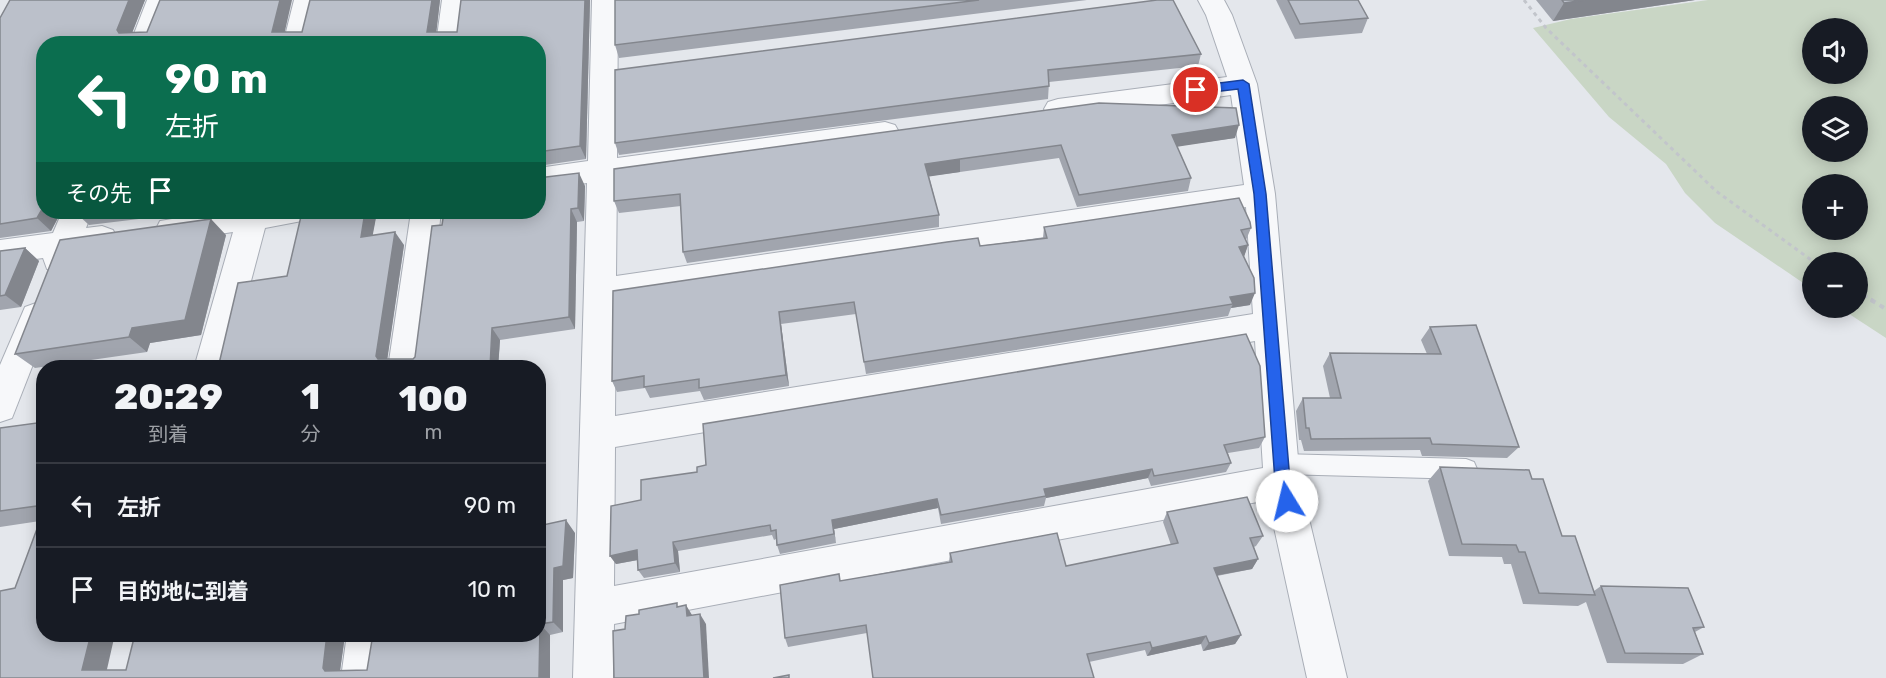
<!DOCTYPE html>
<html lang="ja">
<head>
<meta charset="utf-8">
<style>
  body { margin:0; font-family:Rubik,"Noto Sans JP",sans-serif; background:#20242c; color:#f1f3f6; height:100vh; display:flex; flex-direction:column; font-size:22px; white-space:nowrap }
  * { box-sizing:border-box; margin:0 }
  p { font-size:20px; color:#9ea1a6 }
  .icon { flex:none; width:33px; height:33px; fill:none; stroke:currentColor; stroke-width:2; stroke-linecap:round; stroke-linejoin:round }
  .map { position:relative; flex:1; overflow:hidden }
  .side { position:absolute; left:36px; top:360px; width:510px; height:282px; display:flex; flex-direction:column; background:#171b24; border-radius:24px; box-shadow:0 3px 15px #0003 }
  .side>* { flex:none }
  .banner { position:absolute; left:36px; top:36px; width:510px; height:183px; border-radius:24px; box-shadow:0 3px 15px #0003; background:#0b6e4f; color:#fff; overflow:hidden }
  .tools { position:absolute; left:1802px; top:18px; display:grid; gap:12px }
  .tools a { display:grid; place-items:center; width:66px; height:66px; border-radius:50%; background:#171b24; box-shadow:0 3px 15px #0003; font-size:30px }
  .pin { position:absolute; display:grid; place-items:center; width:51px; height:51px; color:#fff; margin:-26px; border:3px solid #fff; border-radius:50%; box-shadow:0 2px 6px #0007 }
  .me { position:absolute; width:66px; margin:-33px; rotate:351deg; stroke-linejoin:round; filter:drop-shadow(0 0 4px #0008) }
  .turn { display:flex; align-items:center; gap:21px; height:126px; padding:0 30px; font-size:27px }
  .turn .icon { width:78px; height:78px; stroke-width:2.5 }
  .turn b { display:block; font-size:42px; line-height:51px }
  .then { display:flex; align-items:center; height:57px; padding:0 30px; background:#0003; gap:12px; font-size:22px }
  .eta { display:flex; justify-content:space-evenly; align-items:center; height:102px; text-align:center }
  .eta b { font-size:36px; font-weight:800; line-height:42px }
  ul { padding:0; list-style:none }
  li { display:flex; align-items:center; gap:18px; height:84px; padding:0 30px; border-top:2px solid #363941 }
  li div { flex:1 }
  li b { display:block; font-size:22px }
  li em { font-style:normal }
  .map>svg:first-child { display:block }
</style>
</head>
<body>
<div class="map">
<svg width="1886" height="678" viewBox="0 0 1886 678">
  <rect width="100%" height="100%" fill="#e4e7ec"/>
  <path fill="#c9d6c5" fill-rule="evenodd" d="M1708 0H1886V338L1840 308H1857V262H1812V289L1715 223 1685 193 1666 164 1609 117 1533 28 1571 19ZM1812 28H1857V74H1812ZM1812 106H1857V152H1812ZM1812 184H1857V230H1812Z"/>
  <g fill="none" stroke-linecap="round" stroke-linejoin="round">
    <g stroke="#a9aeb7" stroke-width="2">
      <polygon id="service" points="1281,454 1466,459 1474,462 1477,469 1474,476 1466,479 1281,474 1273,471 1270,464 1273,457"/>
    </g>
    <g stroke="#a9aeb7" stroke-width="2">
      <g id="minor">
        <polygon points="147,0 173,0 156,44 130,44"/>
        <polygon points="294,0 320,0 309,44 283,44"/>
        <polygon points="442,0 468,0 462,44 436,44"/>
        <path d="M592 0H618L617 158 885 122 895 125 899 132 895 139 885 142 617 179 616 276 1244 185 1231 95 1058 119 1048 116 1044 109 1048 102 1058 99 1227 77 1206 15 1198 0H1224L1232 15 1257 84 1275 194 1300 481 1347 678H1307L1268 500 614 624 613 678H573L587 183 538 190V168L588 161ZM1246 207 1253 314 615 416 616 301ZM1255 341 1263 468 614 586 615 447Z"/>
        <polygon points="62,212 92,212 86,228 102,226 113,230 117,238 113,246 76,254 69,269 58,272 47,269 43,258 0,264 0,240 53,233"/>
        <polygon points="214,212 311,212 307,220 265,228 228,368 194,368 233,232 171,241 160,237 156,229 160,221"/>
        <polygon points="411,212 441,212 422,368 388,368"/>
        <polygon points="36,303 47,307 52,316 12,418 0,422 0,365 25,307"/>
        <polygon points="347,634 387,634 381,678 341,678"/>
      </g>
    </g>
    <g stroke="#c2c5cb" stroke-width="3" stroke-dasharray="4 4" stroke-linecap="butt">
      <polyline points="1524,0 1546,28 1716,191 1814,262"/>
      <polyline points="1857,291 1874,301"/>
    </g>
    <polyline stroke="#c2c5cb" stroke-width="4" stroke-dasharray="5 5" stroke-linecap="butt" points="1871,300 1886,309"/>
    <use href="#service" fill="#f7f8fa" fill-rule="evenodd"/>
    <use href="#minor" fill="#f7f8fa" fill-rule="evenodd"/>
  </g>
  <g fill="#a1a5ae">
    <polygon points="10,0 145,0 132,33 302,32 440,0 436,32 457,32 461,0 590,0 586,159 538,166 538,44 44,44 44,212 61,212 51,231 0,238 0,18"/>
    <polygon points="615,0 1087,0 619,58 615,45"/>
    <polygon points="1276,0 1358,0 1368,18 1362,33 1295,39"/>
    <polygon points="1536,0 1695,0 1553,21"/>
    <polygon points="1201,54 1198,66 1049,82 1048,99 619,155 615,143 615,70"/>
    <polygon points="1099,103 1235,138 1177,146 1191,178 1188,191 1077,207 1059,158 960,172 929,176 939,215 939,227 687,263 683,252 681,206 619,213 614,201"/>
    <polygon points="585,186 584,221 577,222 575,329 500,340 498,368 218,368 287,276 302,212 377,212 372,236 404,245 387,359 413,359 415,357 442,225"/>
    <polygon points="76,212 197,212 89,225 76,213"/>
    <polygon points="1044,227 1251,228 1246,240 1248,245 1244,256 1250,305 1231,308 1228,316 866,374 856,314 781,324 789,386 704,400 700,391 650,398 645,388 617,392 612,381 613,291 1043,238"/>
    <polygon points="226,235 201,335 150,343 147,352 35,368 15,354"/>
    <polygon points="25,248 39,261 21,307 0,310 0,251"/>
    <polygon points="1430,327 1519,447 1507,458 1422,456 1420,450 1304,451 1301,440 1299,440 1296,411 1303,398 1330,398 1323,366 1330,353 1427,354 1421,340"/>
    <polygon points="44,422 44,634 106,670 126,670 344,642 340,671 367,670 538,634 538,526 575,533 573,578 563,580 563,632 550,635 550,678 0,678 15,588 40,521 0,527 0,428"/>
    <polygon points="1265,437 1259,448 1228,453 1231,463 1226,472 1151,486 1148,478 1046,498 1044,506 941,524 938,508 834,529 836,543 780,554 777,545 776,539 774,540 772,535 678,551 680,572 644,578 638,570 638,560 616,564 610,556 611,506"/>
    <polygon points="1440,467 1532,479 1562,536 1594,591 1601,586 1704,627 1695,632 1703,654 1683,664 1607,663 1586,602 1578,606 1523,604 1511,564 1504,564 1502,557 1449,556 1428,481"/>
    <polygon points="1167,512 1263,536 1256,546 1254,547 1258,559 1252,569 1217,576 1241,635 1235,644 1203,651 1201,644 1147,656 1145,650 1089,662 867,633 788,647 785,638 841,581 949,562 950,553 1066,566 1171,545 1163,522"/>
  </g>
  <g fill="#83868d">
    <polygon points="129,0 145,0 128,43 117,30"/>
    <polygon points="280,0 292,0 282,44 272,32"/>
    <polygon points="432,0 440,0 435,44 427,32"/>
    <polygon points="585,0 590,0 586,159 580,146"/>
    <polygon points="1585,0 1695,0 1553,21 1564,3"/>
    <polygon points="1239,125 1235,138 1169,148 1172,135"/>
    <polygon points="960,159 960,172 926,177 925,164"/>
    <polygon points="579,173 585,186 584,221 578,208"/>
    <polygon points="44,206 44,212 61,212 51,231 37,218"/>
    <polygon points="571,209 577,222 575,329 569,317"/>
    <polygon points="365,212 377,212 370,250 361,237"/>
    <polygon points="211,219 226,235 201,335 150,343 147,352 129,337 132,328"/>
    <polygon points="395,232 404,245 386,368 376,356"/>
    <polygon points="1248,245 1244,257 1239,247"/>
    <polygon points="25,248 39,261 21,307 5,295"/>
    <polygon points="1255,293 1250,305 1231,308 1233,304 1230,297"/>
    <polygon points="779,312 781,324 789,386 786,375"/>
    <polygon points="492,328 500,340 498,368 490,368"/>
    <polygon points="1152,469 1148,478 1046,498 1044,489"/>
    <polygon points="937,499 938,508 834,529 836,543 832,520"/>
    <polygon points="566,520 575,533 573,578 563,580 563,632 553,622 554,568"/>
    <polygon points="673,542 678,551 680,572 675,563"/>
    <polygon points="637,550 643,559 616,564 610,556"/>
    <polygon points="1258,559 1252,569 1208,577 1214,568"/>
    <polygon points="686,605 692,615 687,616"/>
    <polygon points="700,614 706,624 709,678 704,678"/>
    <polygon points="540,624 550,635 550,678 539,678"/>
    <polygon points="91,634 115,634 105,678 82,670"/>
    <polygon points="327,634 331,634 344,642 339,678 325,671 323,668"/>
    <polygon points="1241,635 1235,644 1203,651 1209,643"/>
    <polygon points="1206,636 1201,644 1147,656 1152,648"/>
  </g>
  <g fill="#bbc0ca" stroke="#83868d" stroke-width="1.5">
    <polygon points="10,0 129,0 117,30 119,33 147,32 160,0 280,0 272,32 302,32 310,0 432,0 427,32 457,32 461,0 585,0 580,146 538,152 538,44 44,44 44,206 37,218 0,224 0,18"/>
    <polygon points="615,0 979,0 615,45"/>
    <polygon points="1157,0 1173,0 1201,54 1048,70 1049,86 615,143 615,70"/>
    <polygon points="1288,0 1358,0 1368,18 1300,24"/>
    <polygon points="1562,0 1585,0 1564,3"/>
    <polygon points="1099,103 1236,108 1239,125 1172,135 1191,178 1079,195 1061,145 960,159 925,164 939,215 683,252 680,194 614,201 614,169"/>
    <polygon points="579,173 578,208 571,209 569,317 492,328 490,368 218,368 238,283 287,276 302,212 365,212 361,237 395,232 376,356 378,359 413,359 415,357 432,226 442,225 444,212 538,212 538,178"/>
    <polygon points="1239,198 1250,222 1251,228 1241,230 1248,245 1239,247 1254,278 1255,293 1230,297 1233,304 864,362 854,302 779,312 786,375 699,388 699,379 644,387 644,376 612,381 613,291 947,242 978,238 980,246 1047,238 1044,227"/>
    <polygon points="211,219 185,320 132,328 129,337 15,354 60,240"/>
    <polygon points="25,248 5,295 0,296 0,251"/>
    <polygon points="1476,325 1519,447 1432,444 1430,438 1311,439 1309,428 1306,428 1303,398 1341,398 1330,353 1441,354 1430,327"/>
    <polygon points="1246,334 1260,366 1265,437 1224,445 1231,463 1154,476 1152,469 1044,489 1046,496 941,515 937,499 832,520 834,534 777,545 776,530 771,531 770,525 673,542 675,563 638,570 637,550 610,556 611,506 641,500 641,480 697,472 697,467 706,465 703,424"/>
    <polygon points="44,422 44,505 0,511 0,428"/>
    <polygon points="1440,467 1529,470 1532,479 1543,479 1562,536 1575,536 1595,595 1539,593 1525,552 1519,552 1516,545 1462,544"/>
    <polygon points="1247,497 1263,536 1250,538 1258,559 1214,568 1241,635 1209,643 1206,636 1152,648 1150,642 1087,654 1094,678 873,678 866,625 785,638 780,585 839,574 840,581 952,562 950,553 1057,533 1066,566 1178,543 1167,512"/>
    <polygon points="44,510 44,634 91,634 82,670 126,670 135,634 306,634 306,636 315,634 327,634 323,668 325,671 367,670 373,634 538,634 538,526 566,520 563,566 554,568 553,622 540,624 539,678 0,678 0,591 15,588"/>
    <polygon points="1601,586 1688,588 1704,627 1693,628 1703,654 1625,653"/>
    <polygon points="677,603 677,607 686,605 687,616 700,614 704,678 614,678 613,631 625,629 626,616 639,614 639,610"/>
    <polygon points="789,675 789,678 773,678"/>
  </g>
  <polygon fill="#2563eb" stroke="#184099" stroke-width="1.5" points="1243,80 1249,84 1266,194 1290,481 1294,501 1292,506 1287,508 1281,506 1275,481 1254,194 1238,89 1196,94 1190,90 1196,86"/>
</svg>
<div class="tools">
<a><svg class="icon" aria-label="sound" viewBox="0 0 24 24"><path d="M4 9h4l5-4v14l-5-4H4zM17 9q2 3 0 6"/></svg></a>
<a><svg class="icon" aria-label="layers" viewBox="0 0 24 24"><path d="M12 4l9 5-9 5-9-5zM3 14l9 5 9-5"/></svg></a>
<a>+</a>
<a>−</a>
</div>
<div class="pin" style="left:1196px;top:90px;background:#d93025"><svg class="icon" aria-label="arrive" viewBox="0 0 24 24"><path d="M6 21V4h12l-3 4 3 4H6"/></svg></div>
<svg class="me" style="left:1287px;top:501px" viewBox="-20 -20 40 40"><circle r="19" fill="#fff"/><path d="M0-13L10 11 0 6-10 11z" fill="#2563eb"/></svg>
<div class="banner">
<div class="turn"><svg class="icon" aria-label="left" viewBox="0 0 24 24"><path d="M17 20v-9H6M10 6l-5 5 5 5"/></svg><div><b>90 m</b>左折</div></div>
<div class="then">その先<svg class="icon" aria-label="arrive" viewBox="0 0 24 24"><path d="M6 21V4h12l-3 4 3 4H6"/></svg></div>
</div>
<section class="side">
<div class="eta">
<div><b>20:29</b><p>到着</p></div>
<div><b>1</b><p>分</p></div>
<div><b>100</b><p>m</p></div>
</div>
<ul>
<li><svg class="icon" aria-label="left" viewBox="0 0 24 24"><path d="M17 20v-9H6M10 6l-5 5 5 5"/></svg><div><b>左折</b></div><em>90 m</em></li>
<li><svg class="icon" aria-label="arrive" viewBox="0 0 24 24"><path d="M6 21V4h12l-3 4 3 4H6"/></svg><div><b>目的地に到着</b></div><em>10 m</em></li>
</ul>
</section>
</div>
</body>
</html>
